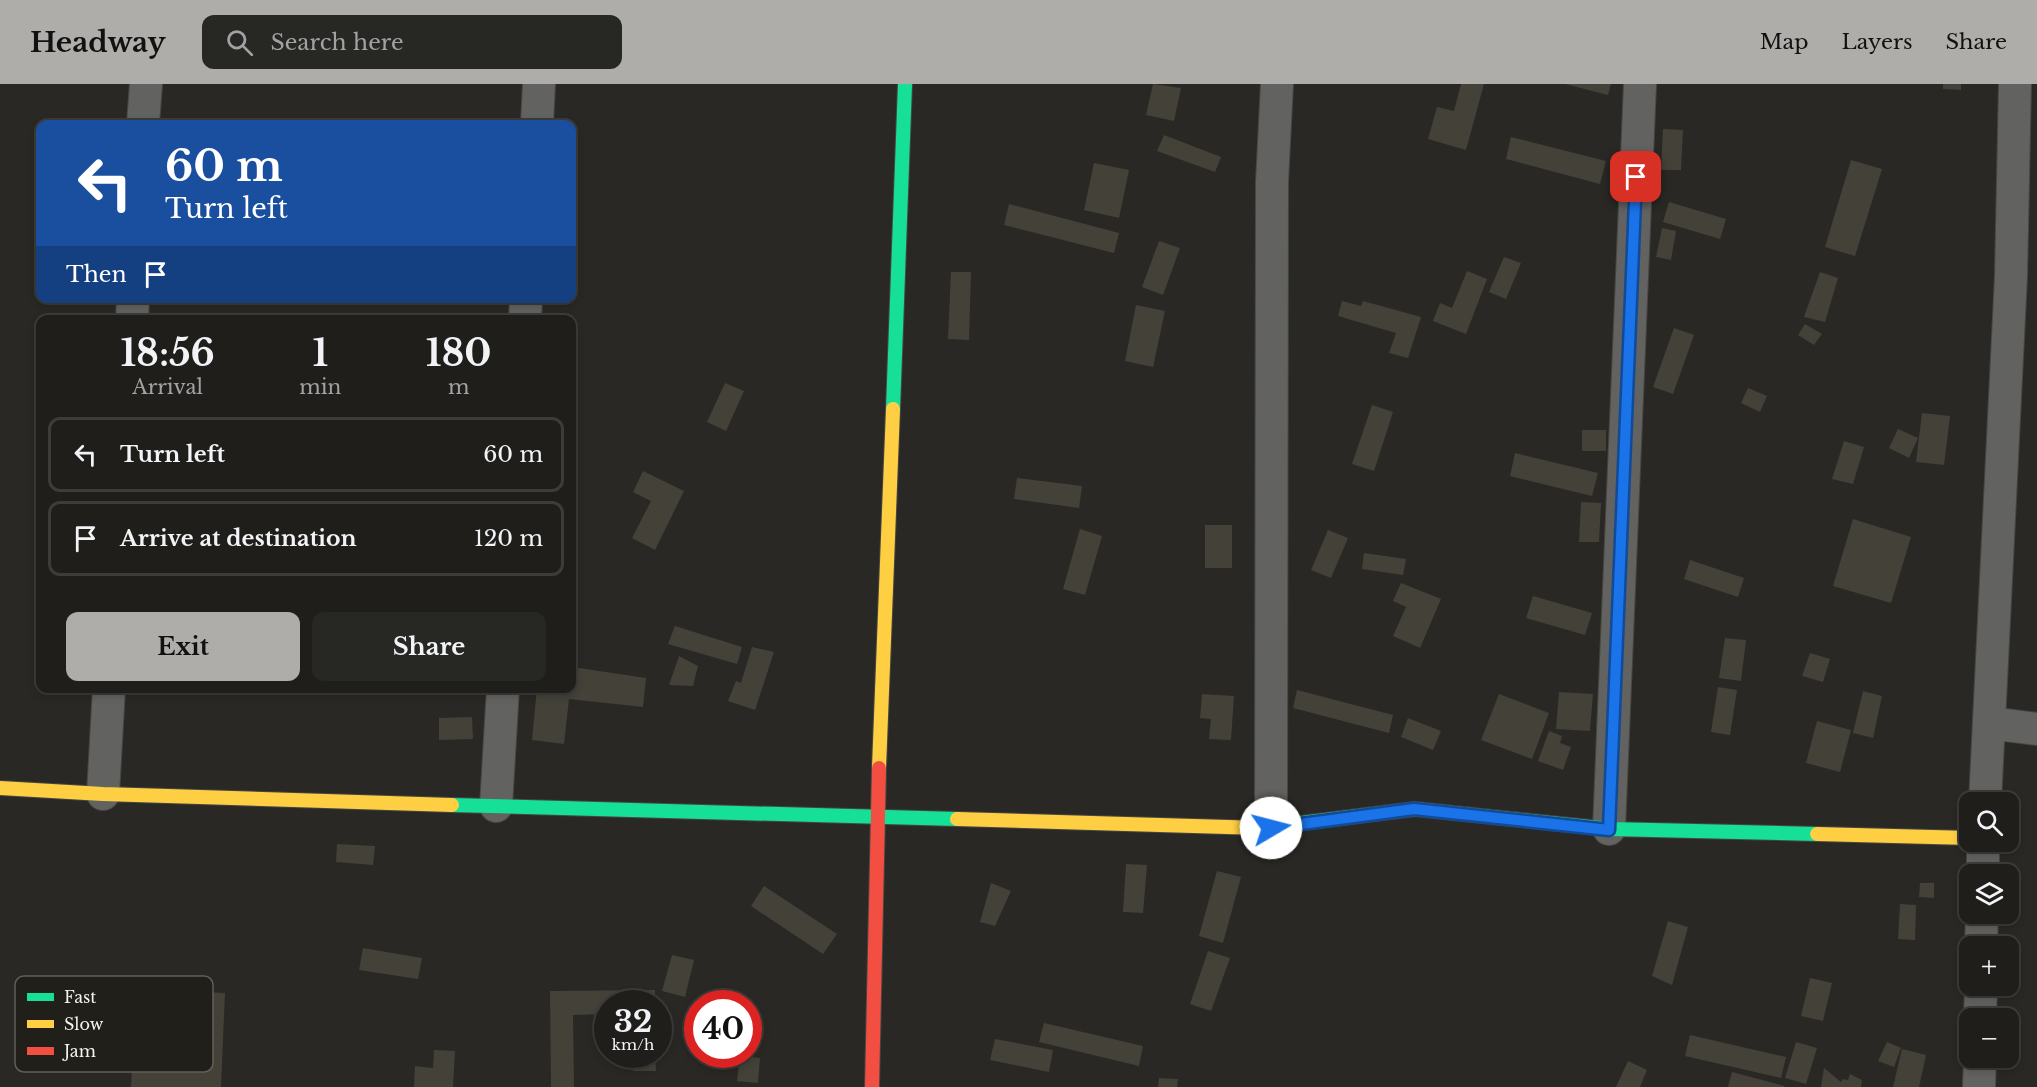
<!DOCTYPE html>
<html lang="en">
<head>
<meta charset="utf-8">
<style>
  body { margin:0; font-family:"Libre Baskerville",serif; background:#272724; color:#f1f3f6; height:100vh; display:flex; flex-direction:column; font-size:22px; white-space:nowrap }
  * { box-sizing:border-box; margin:0 }
  p { font-size:20px; color:#a1a2a3 }
  .icon { flex:none; width:33px; height:33px; fill:none; stroke:currentColor; stroke-width:2; stroke-linecap:round; stroke-linejoin:round }
  .map { position:relative; flex:1; overflow:hidden }
  .side { position:absolute; left:36px; top:231px; width:540px; height:378px; display:flex; flex-direction:column; background:#1f1e1b; border-radius:12px; box-shadow:0 3px 9px #0003,0 0 0 2px #3c3c3a }
  .side>* { flex:none }
  .top-card { position:absolute; left:36px; top:36px; width:540px; height:183px; border-radius:12px; box-shadow:0 3px 9px #0003,0 0 0 2px #3c3c3a; background:#1a4fa0; color:#fff; overflow:hidden }
  .buttons { position:absolute; left:1959px; top:708px; display:grid; gap:12px }
  .buttons a { display:grid; place-items:center; width:60px; height:60px; border-radius:12px; background:#1f1e1b; box-shadow:0 3px 9px #0003,0 0 0 2px #3c3c3a; font-size:30px }
  .speed { position:absolute; left:594px; top:906px; display:flex; gap:12px; font-size:30px; font-weight:700; text-align:center }
  .speed>* { display:grid; place-content:center; width:78px; height:78px; border-radius:50%; background:#1f1e1b; box-shadow:0 3px 9px #0003,0 0 0 2px #3c3c3a; line-height:1 }
  .speed small { font-size:15px; font-weight:400 }
  .speed .limit { border:9px solid #d22; background:#fff; color:#111 }
  .pin { position:absolute; display:grid; place-items:center; width:51px; height:51px; color:#fff; margin:-26px; border-radius:12px; box-shadow:0 3px 9px #0006 }
  .me { position:absolute; width:66px; margin:-33px; rotate:82deg; stroke-linejoin:round; filter:drop-shadow(0 0 4px #0008) }
  .turn { display:flex; align-items:center; gap:21px; height:126px; padding:0 30px; font-size:27px }
  .turn .icon { width:78px; height:78px; stroke-width:2.5 }
  .turn b { display:block; font-size:42px; line-height:51px }
  .then { display:flex; align-items:center; height:57px; padding:0 30px; background:#0003; gap:12px; font-size:22px }
  .eta { display:flex; justify-content:space-evenly; align-items:center; height:102px; text-align:center }
  .eta b { font-size:36px; font-weight:700; line-height:42px }
  .button { display:flex; gap:12px; margin-top:auto; padding:12px 30px }
  .button a { flex:1; height:69px; border-radius:12px; background:#aeada9; color:#111; font-size:24px; font-weight:700; line-height:69px; text-align:center }
  .button a+a { background:#272724; color:#f1f3f6 }
  ul { padding:0; list-style:none }
  li { display:flex; align-items:center; gap:18px; height:75px; margin:0 12px 9px; padding:0 18px; border:3px solid #3c3c3a; border-radius:12px }
  li div { flex:1 }
  li b { display:block; font-size:22px }
  li em { font-style:normal }
  header { display:flex; align-items:center; gap:36px; box-sizing:border-box; height:84px; padding:0 30px; background:#aeada9; color:#111 }
  header strong { font-size:28px }
  nav { display:flex; gap:33px; margin-inline-start:auto; font-size:21px }
  .search { width:420px; height:54px; background:#272724; display:flex; align-items:center; gap:15px; box-sizing:border-box; padding:0 21px; border-radius:12px; color:#a1a2a3; font-size:22px }
  .map>svg:first-child { display:block }
</style>
</head>
<body>
<header>
<strong>Headway</strong>
<div class="search"><svg class="icon" aria-label="search" viewBox="0 0 24 24"><circle cx="10" cy="10" r="6"/><path d="M15 15l6 6"/></svg>Search here</div>
<nav><a>Map</a><a>Layers</a><a>Share</a></nav>
</header>
<div class="map">
<svg width="2037" height="1003" viewBox="0 0 2037 1003">
  <rect width="100%" height="100%" fill="#292824"/>
  <g fill="#444139">
    <polygon points="1153,0 1181,4 1174,37 1146,31"/>
    <polygon points="1461,0 1484,0 1466,66 1428,55 1437,23 1454,27"/>
    <polygon points="1565,0 1611,0 1608,11"/>
    <polygon points="1943,0 1961,0 1961,6 1943,5"/>
    <polygon points="1663,45 1683,46 1681,86 1661,86"/>
    <polygon points="1164,51 1221,73 1215,88 1157,67"/>
    <polygon points="1511,53 1606,77 1600,100 1506,75"/>
    <polygon points="1851,76 1882,85 1855,172 1825,163"/>
    <polygon points="1094,79 1129,86 1119,134 1084,126"/>
    <polygon points="1669,118 1726,135 1720,155 1663,138"/>
    <polygon points="1009,120 1119,149 1114,169 1004,141"/>
    <polygon points="1662,144 1676,147 1671,176 1656,173"/>
    <polygon points="1159,157 1180,164 1163,211 1142,203"/>
    <polygon points="1504,173 1521,179 1506,215 1489,208"/>
    <polygon points="1467,187 1487,195 1466,250 1433,237 1440,219 1452,224"/>
    <polygon points="951,188 971,188 969,256 948,255"/>
    <polygon points="1820,188 1838,194 1825,238 1804,233"/>
    <polygon points="1342,217 1361,222 1363,217 1421,233 1408,274 1389,269 1396,249 1338,232"/>
    <polygon points="1136,221 1165,227 1153,283 1125,277"/>
    <polygon points="1805,240 1822,250 1814,261 1798,251"/>
    <polygon points="1674,244 1694,251 1673,310 1653,303"/>
    <polygon points="725,299 744,307 726,347 707,338"/>
    <polygon points="1748,304 1767,312 1760,328 1741,319"/>
    <polygon points="1372,321 1393,328 1374,387 1352,380"/>
    <polygon points="1922,329 1950,332 1944,381 1916,378"/>
    <polygon points="1898,345 1918,354 1909,374 1889,364"/>
    <rect x="1582" y="346" width="24" height="21"/>
    <polygon points="1844,357 1864,363 1853,400 1832,395"/>
    <polygon points="1515,369 1598,389 1592,412 1510,392"/>
    <polygon points="643,387 684,407 655,466 632,454 651,417 633,408"/>
    <polygon points="1017,394 1082,402 1079,424 1014,415"/>
    <polygon points="1581,418 1601,419 1599,458 1579,458"/>
    <polygon points="1853,435 1911,453 1891,519 1833,502"/>
    <rect x="1205" y="441" width="27" height="43"/>
    <polygon points="1080,445 1102,452 1085,511 1063,505"/>
    <polygon points="1328,446 1348,454 1331,494 1311,486"/>
    <polygon points="1364,469 1406,475 1403,491 1362,485"/>
    <polygon points="1690,476 1744,494 1738,513 1684,495"/>
    <polygon points="1401,499 1441,515 1420,564 1393,552 1406,523 1393,517"/>
    <polygon points="1533,512 1592,529 1585,551 1526,534"/>
    <polygon points="675,542 742,563 737,580 668,560"/>
    <polygon points="1725,554 1746,556 1741,597 1719,594"/>
    <polygon points="752,563 774,568 755,626 728,617 736,597 741,599"/>
    <polygon points="1810,569 1830,575 1823,598 1802,592"/>
    <polygon points="679,572 698,582 693,602 669,601"/>
    <polygon points="572,583 646,594 643,623 569,615 564,660 532,656 537,604 572,604"/>
    <polygon points="1718,603 1737,606 1730,651 1711,648"/>
    <polygon points="1297,606 1393,631 1389,649 1293,624"/>
    <polygon points="1863,607 1882,612 1873,654 1853,649"/>
    <polygon points="1559,608 1593,610 1590,647 1556,645"/>
    <polygon points="1202,610 1234,612 1231,656 1209,655 1211,635 1200,634"/>
    <polygon points="1499,610 1549,629 1532,675 1481,656"/>
    <polygon points="472,633 473,655 439,656 439,634"/>
    <polygon points="1408,634 1441,647 1433,666 1401,653"/>
    <polygon points="1817,637 1851,646 1840,688 1806,679"/>
    <polygon points="1549,647 1562,652 1560,659 1571,663 1563,686 1538,677"/>
    <polygon points="337,760 375,762 373,781 336,778"/>
    <polygon points="1126,780 1147,781 1143,829 1123,828"/>
    <polygon points="1217,787 1241,793 1223,859 1199,852"/>
    <polygon points="991,799 1011,807 995,842 980,838"/>
    <polygon points="1920,799 1934,799 1934,814 1919,813"/>
    <polygon points="764,802 837,850 823,870 751,822"/>
    <polygon points="1900,820 1916,821 1915,856 1898,855"/>
    <polygon points="1668,837 1688,843 1672,901 1652,892"/>
    <polygon points="363,864 422,874 418,895 359,886"/>
    <polygon points="1208,867 1230,874 1211,927 1190,920"/>
    <polygon points="672,871 694,876 685,913 662,907"/>
    <polygon points="1810,894 1832,899 1823,937 1801,932"/>
    <polygon points="136,905 225,909 221,1003 131,1003"/>
    <polygon points="655,906 655,920 608,920 608,930 573,931 574,1003 551,1003 550,907"/>
    <polygon points="1044,939 1143,962 1139,982 1039,958"/>
    <polygon points="1690,951 1786,973 1781,994 1685,972"/>
    <polygon points="995,955 1053,966 1049,988 990,976"/>
    <polygon points="1796,958 1817,964 1806,1000 1785,994"/>
    <polygon points="1887,958 1901,964 1894,983 1878,977"/>
    <polygon points="1902,965 1926,971 1919,1003 1893,1003"/>
    <polygon points="434,966 455,967 453,1003 414,1003 415,982 433,984"/>
    <polygon points="633,970 655,970 656,987 633,987"/>
    <polygon points="740,972 760,974 758,999 737,997"/>
    <polygon points="1628,977 1647,986 1640,1003 1616,1003"/>
    <polygon points="1824,984 1841,998 1843,995 1848,996 1850,990 1862,996 1861,1003 1821,1003"/>
    <polygon points="1732,988 1785,1002 1784,1003 1728,1003"/>
    <polygon points="1159,994 1178,995 1177,1003 1158,1003"/>
  </g>
  <g fill="none" stroke-linecap="round" stroke-linejoin="round">
    <g stroke="#474643" stroke-width="34">
      <g id="street">
        <polyline points="143,40 146,0"/>
        <polyline points="537,40 539,0"/>
        <polyline points="132,236 133,214"/>
        <polyline points="525,236 526,214"/>
        <polyline points="1989,639 2037,645"/>
        <polyline points="103,710 109,604"/>
        <polyline points="1985,718 2011,192 2015,0"/>
        <polyline points="496,722 503,604"/>
        <polyline points="1271,744 1272,98 1277,0"/>
        <polyline points="1609,745 1640,0"/>
        <polyline points="1983,790 1983,758"/>
        <polyline points="1981,862 1982,830"/>
        <polyline points="1980,934 1981,902"/>
        <polyline points="1979,1003 1980,974"/>
      </g>
    </g>
    <g stroke="#474643" stroke-width="16">
      <g id="fast">
        <polyline points="893,325 905,0"/>
        <polyline points="452,721 957,735"/>
        <polyline points="1261,744 1415,725 1609,745 1817,750"/>
      </g>
    </g>
    <g stroke="#474643" stroke-width="16">
      <g id="slow">
        <polyline points="879,684 893,325"/>
        <polyline points="0,704 103,710 452,721"/>
        <polyline points="957,735 1261,744"/>
        <polyline points="1817,750 1970,754"/>
      </g>
    </g>
    <g stroke="#474643" stroke-width="16">
      <polyline id="jam" points="872,1003 879,684"/>
    </g>
    <use href="#street" stroke="#626260" stroke-width="32"/>
    <use href="#fast" stroke="#16e098" stroke-width="14"/>
    <use href="#slow" stroke="#ffcf43" stroke-width="14"/>
    <use href="#jam" stroke="#f24e42" stroke-width="14"/>
  </g>
  <g fill="none" stroke-linecap="round" stroke-linejoin="round">
    <g stroke="#114b97" stroke-width="15">
      <polyline id="route" points="1271,744 1414,725 1609,746 1636,93"/>
    </g>
    <use href="#route" stroke="#1a73e8" stroke-width="10"/>
  </g>
  <rect x="15" y="892" width="198" height="96" rx="9" fill="#201f1a" stroke="#605f5a" stroke-width="1.5"/>
  <rect x="27" y="909" width="27" height="8" fill="#16e098"/>
  <rect x="27" y="936" width="27" height="8" fill="#ffcf43"/>
  <rect x="27" y="963" width="27" height="8" fill="#f24e42"/>
  <g font-size="16" fill="#f5f4f0">
    <text x="64" y="919">Fast</text>
    <text x="64" y="946">Slow</text>
    <text x="64" y="973">Jam</text>
  </g>
</svg>
<div class="buttons">
<a><svg class="icon" aria-label="search" viewBox="0 0 24 24"><circle cx="10" cy="10" r="6"/><path d="M15 15l6 6"/></svg></a>
<a><svg class="icon" aria-label="layers" viewBox="0 0 24 24"><path d="M12 4l9 5-9 5-9-5zM3 14l9 5 9-5"/></svg></a>
<a>+</a>
<a>−</a>
</div>
<div class="speed"><div>32<small>km/h</small></div><div class="limit">40</div></div>
<div class="pin" style="left:1636px;top:93px;background:#d93025"><svg class="icon" aria-label="arrive" viewBox="0 0 24 24"><path d="M6 21V4h12l-3 4 3 4H6"/></svg></div>
<svg class="me" style="left:1271px;top:744px" viewBox="-20 -20 40 40"><circle r="19" fill="#fff"/><path d="M0-13L10 11 0 6-10 11z" fill="#1a73e8"/></svg>
<div class="top-card">
<div class="turn"><svg class="icon" aria-label="left" viewBox="0 0 24 24"><path d="M17 20v-9H6M10 6l-5 5 5 5"/></svg><div><b>60 m</b>Turn left</div></div>
<div class="then">Then<svg class="icon" aria-label="arrive" viewBox="0 0 24 24"><path d="M6 21V4h12l-3 4 3 4H6"/></svg></div>
</div>
<section class="side">
<div class="eta">
<div><b>18:56</b><p>Arrival</p></div>
<div><b>1</b><p>min</p></div>
<div><b>180</b><p>m</p></div>
</div>
<ul>
<li><svg class="icon" aria-label="left" viewBox="0 0 24 24"><path d="M17 20v-9H6M10 6l-5 5 5 5"/></svg><div><b>Turn left</b></div><em>60 m</em></li>
<li><svg class="icon" aria-label="arrive" viewBox="0 0 24 24"><path d="M6 21V4h12l-3 4 3 4H6"/></svg><div><b>Arrive at destination</b></div><em>120 m</em></li>
</ul>
<div class="button"><a>Exit</a><a>Share</a></div>
</section>
</div>
</body>
</html>
